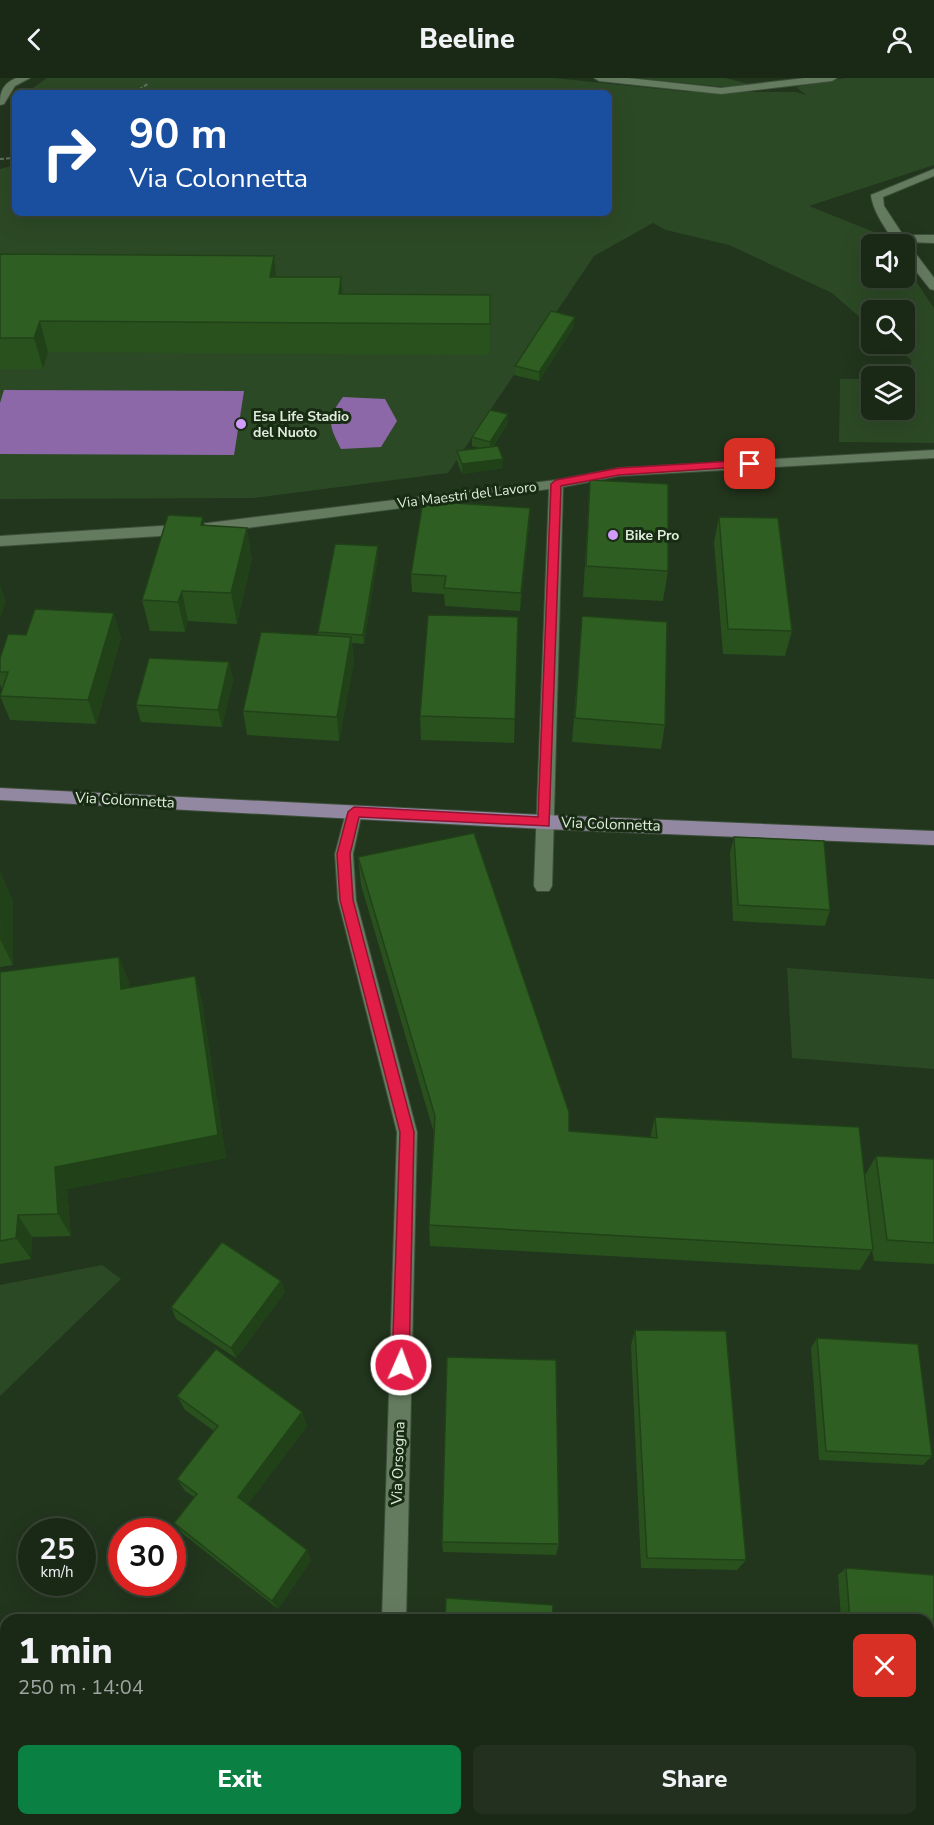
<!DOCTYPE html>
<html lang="en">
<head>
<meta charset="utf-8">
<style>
  body { margin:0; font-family:"Nunito Sans",sans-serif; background:#23301f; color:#f1f3f6; height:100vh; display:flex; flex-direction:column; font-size:22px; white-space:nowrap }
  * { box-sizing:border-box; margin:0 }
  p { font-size:20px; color:#9fa6a1 }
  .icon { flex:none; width:33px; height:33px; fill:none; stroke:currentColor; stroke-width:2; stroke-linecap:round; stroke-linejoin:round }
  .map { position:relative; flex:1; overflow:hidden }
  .sheet { position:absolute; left:0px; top:1536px; width:934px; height:212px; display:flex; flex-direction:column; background:#1a2816; border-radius:18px 18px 0 0; box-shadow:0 6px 24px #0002,0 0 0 2px #384435 }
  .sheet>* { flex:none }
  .top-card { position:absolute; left:12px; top:12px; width:600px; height:126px; border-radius:9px; box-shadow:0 6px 24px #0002,0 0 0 2px #384435; background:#1a4fa0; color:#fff; overflow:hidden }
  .buttons { position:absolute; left:861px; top:156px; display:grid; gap:12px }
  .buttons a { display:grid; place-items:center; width:54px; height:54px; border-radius:9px; background:#1a2816; box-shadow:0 6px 24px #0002,0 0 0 2px #384435; font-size:30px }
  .speed { position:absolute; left:18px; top:1440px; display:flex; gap:12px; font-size:30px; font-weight:700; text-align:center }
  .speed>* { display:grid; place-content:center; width:78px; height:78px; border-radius:50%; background:#1a2816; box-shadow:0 6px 24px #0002,0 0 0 2px #384435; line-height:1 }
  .speed small { font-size:15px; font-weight:400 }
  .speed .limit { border:9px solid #d22; background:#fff; color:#111 }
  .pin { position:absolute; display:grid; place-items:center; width:51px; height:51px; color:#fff; margin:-26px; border-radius:12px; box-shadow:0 3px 9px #0006 }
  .me { position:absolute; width:66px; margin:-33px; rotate:2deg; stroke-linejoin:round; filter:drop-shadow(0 0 4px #0008) }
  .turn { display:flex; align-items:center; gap:21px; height:126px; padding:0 18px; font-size:27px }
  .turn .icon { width:78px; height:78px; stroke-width:2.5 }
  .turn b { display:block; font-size:42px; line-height:51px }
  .round { display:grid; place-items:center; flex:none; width:63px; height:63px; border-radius:9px; background:#23301f }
  .head { display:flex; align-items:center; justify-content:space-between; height:102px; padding:0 18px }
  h1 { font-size:36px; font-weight:800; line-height:45px }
  .primary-button { display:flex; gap:12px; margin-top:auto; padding:12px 18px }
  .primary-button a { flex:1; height:69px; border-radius:9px; background:#0b8043; color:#fff; font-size:24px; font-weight:800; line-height:69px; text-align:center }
  .primary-button a+a { background:#23301f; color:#f1f3f6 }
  header { display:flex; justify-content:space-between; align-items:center; height:78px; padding:0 18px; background:#1a2816; font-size:27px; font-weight:800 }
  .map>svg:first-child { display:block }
</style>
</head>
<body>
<header><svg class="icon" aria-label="back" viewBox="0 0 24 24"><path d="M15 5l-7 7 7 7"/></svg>Beeline<svg class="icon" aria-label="person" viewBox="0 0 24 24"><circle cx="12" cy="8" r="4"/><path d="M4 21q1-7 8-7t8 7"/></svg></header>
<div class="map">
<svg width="934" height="1747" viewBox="0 0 934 1747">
  <rect width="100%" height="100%" fill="#22351d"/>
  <g fill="#2c4925">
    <polygon points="47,0 554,0 689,14 796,14 806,17 796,9 845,0 934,0 934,87 809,128 884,158 890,166 872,166 872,200 904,200 905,187 934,230 934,365 839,364 840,301 871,301 872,332 904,332 905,302 910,302 911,282 892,266 904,266 904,232 872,232 871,249 832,215 729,167 666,152 653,145 594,178 448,395 254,420 0,421 0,91 15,87 15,135 609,135 609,15 26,15"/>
    <polygon points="635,0 725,0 749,6 736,10"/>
    <polygon points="787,890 934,901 934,991 792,980"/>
    <polygon points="102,1187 121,1201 0,1318 0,1207"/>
    <polygon points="934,1706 934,1747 894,1747 900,1742 928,1742 929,1712"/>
  </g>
  <g fill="#8c68a9">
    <polygon points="4,312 244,313 234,377 0,376 0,325"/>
    <path d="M343 319 385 321 397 343 381 369 341 371C329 347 326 342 343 319Z"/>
  </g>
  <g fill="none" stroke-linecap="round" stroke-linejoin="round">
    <g stroke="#3d4f3a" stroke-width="2">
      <g id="minor">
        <path d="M16 0H30L15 8 4 26 0 27C0 13 3 6 16 0Z"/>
        <polygon points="594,0 628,0 721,10 805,0 837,0 832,3 721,16 599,3"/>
        <path d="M934 91V98L883 119 884 128 903 157H934V165L907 164 934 200V212L930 211 904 178V166H897C888 155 873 134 871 117Z"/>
        <polygon points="934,372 934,380 619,398 563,409 552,808 549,813 537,813 534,808 549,411 208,455 0,468 0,458 208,445 556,402 619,390"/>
        <polygon points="354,728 360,729 362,734 353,776 356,822 417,1054 406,1542 382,1542 397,1054 338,822 335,776 346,734 348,729"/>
        <rect x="380" y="1742" width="26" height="5"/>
      </g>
    </g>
    <g stroke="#3d4f3a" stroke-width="2">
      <polygon id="major" points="0,710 544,737 934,753 934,767 544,751 0,722"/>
    </g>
    <g stroke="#60715c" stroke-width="2" stroke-dasharray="4 2" stroke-linecap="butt">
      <polyline points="49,15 70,15"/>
      <polyline points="134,15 149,5"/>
      <polyline points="0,81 15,80"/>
    </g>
    <use href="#minor" fill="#657b60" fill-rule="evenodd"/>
    <use href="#major" fill="#9388a1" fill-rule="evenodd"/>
  </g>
  <g fill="#28511e">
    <polygon points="0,176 274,178 276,199 342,216 490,217 489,277 48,274 43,291 0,291"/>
    <polygon points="574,248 539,303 514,297 515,288"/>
    <polygon points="508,336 508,345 493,369 503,381 503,390 462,396 457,383 457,373 480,370 472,368 472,359"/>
    <polygon points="590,402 668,493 663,523 583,519 588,433"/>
    <polygon points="530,430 529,448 520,533 445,528 444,516 412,514 411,496"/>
    <polygon points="719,439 792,553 785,578 723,576 714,464"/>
    <polygon points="205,447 252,480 237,546 188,543 185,554 150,553 142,522"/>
    <polygon points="378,468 378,477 364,566 352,565 354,584 339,663 247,657 243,633 318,557 318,554"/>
    <polygon points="582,538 665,647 661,671 572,664"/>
    <polygon points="518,539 514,665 421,662 420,638"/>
    <polygon points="121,560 96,646 10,642 0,618 2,612 0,606 0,580"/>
    <polygon points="229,584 233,602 222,649 141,644 136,627"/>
    <polygon points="734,759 830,832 825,848 733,843 730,775"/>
    <polygon points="358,779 569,1053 650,1060 655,1039 864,1099 876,1078 934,1081 934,1186 874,1183 872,1172 860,1192 430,1168 429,1147 434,1055 361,807"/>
    <polygon points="0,795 13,823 13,887 0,889"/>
    <polygon points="119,879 129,905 129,910 195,898 202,924 226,1080 67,1111 71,1158 32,1159 31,1181 0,1186 0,894"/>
    <polygon points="281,1203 285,1214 236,1280 176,1241 171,1229"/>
    <polygon points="635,1252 746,1482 737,1492 641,1490 631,1267"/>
    <polygon points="817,1260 932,1378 923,1387 819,1382 811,1270"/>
    <polygon points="177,1318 302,1334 307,1348 247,1427 307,1472 311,1482 278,1531 183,1456 174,1445 194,1419 185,1413 177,1401 214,1353 185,1332"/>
    <polygon points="442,1464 559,1466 556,1477 443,1474"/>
    <polygon points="846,1490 934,1497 934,1585 928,1585 928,1542 841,1542 838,1497"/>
    <polygon points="651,1742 676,1742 651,1744"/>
  </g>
  <g fill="#214218">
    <polygon points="274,178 277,209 270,199"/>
    <polygon points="341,199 344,230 342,247 339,216"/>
    <polygon points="575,239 574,248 539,303 539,294"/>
    <polygon points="40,243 48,274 43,291 34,260"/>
    <polygon points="508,336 508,345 490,373 490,364"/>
    <polygon points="503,381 503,390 462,396 462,386"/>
    <polygon points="530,430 529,448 520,533 521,515"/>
    <polygon points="203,439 209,470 201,447"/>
    <polygon points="247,450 252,480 237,546 231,515"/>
    <polygon points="378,468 378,477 364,566 363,557"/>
    <polygon points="0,506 6,523 0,541"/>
    <polygon points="182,513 188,543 185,554 178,524"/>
    <polygon points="114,535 121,560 96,646 88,622"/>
    <polygon points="351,559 354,584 339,663 337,639"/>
    <polygon points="229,584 233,602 222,649 218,632"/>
    <polygon points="1,795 13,823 13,887 0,861"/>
    <polygon points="119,879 129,905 131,937 121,911"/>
    <polygon points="195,898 202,924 226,1080 67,1111 71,1158 58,1136 55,1089"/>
    <polygon points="18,1137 32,1159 31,1181 16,1160"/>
    <polygon points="281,1203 285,1214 236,1280 231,1270"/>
    <polygon points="302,1334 307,1348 244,1431 238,1419"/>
    <polygon points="307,1472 311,1482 278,1531 272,1523"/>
  </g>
  <g fill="#2f5e23" stroke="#214218" stroke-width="1.5">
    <polygon points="0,176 274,178 270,199 341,199 339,216 490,217 490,246 40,243 34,260 0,260"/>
    <polygon points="551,233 575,239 539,294 515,288"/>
    <polygon points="490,332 508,336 490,364 472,359"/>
    <polygon points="498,368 503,381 462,386 457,373"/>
    <polygon points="590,402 668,406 668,493 586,488"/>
    <polygon points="423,423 530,430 521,515 444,510 446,498 411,496"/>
    <polygon points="168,437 203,439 201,447 247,450 231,515 182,513 178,524 142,522"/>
    <polygon points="719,439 778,440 792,553 728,551"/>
    <polygon points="335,466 378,468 363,557 318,554"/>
    <polygon points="35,531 114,535 88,622 0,618 8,594 0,594 0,580 8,556 26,557"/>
    <polygon points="428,537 518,539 515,641 420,638"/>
    <polygon points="582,538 667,544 665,647 575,640"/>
    <polygon points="261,554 351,559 337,639 243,633"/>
    <polygon points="149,580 229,584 218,632 136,627"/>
    <polygon points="474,755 569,1034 569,1053 657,1060 655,1039 859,1049 873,1172 429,1147 435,1038 358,779"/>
    <polygon points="734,759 824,763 830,832 738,827"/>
    <polygon points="0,795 1,795 0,839"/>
    <polygon points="119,879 121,911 195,898 218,1057 55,1089 58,1136 18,1137 16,1160 0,1163 0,894"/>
    <polygon points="876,1078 934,1081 934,1165 887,1162"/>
    <polygon points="222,1164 281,1203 231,1270 171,1229"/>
    <polygon points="635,1252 726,1253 746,1482 647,1480"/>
    <polygon points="817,1260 918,1266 932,1378 826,1373"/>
    <polygon points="216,1271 302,1334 238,1419 307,1472 272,1523 174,1445 197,1416 177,1401 218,1348 177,1318"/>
    <polygon points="447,1279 556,1282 559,1466 442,1464"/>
    <polygon points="846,1490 934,1497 934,1579 928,1579 928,1542 850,1542"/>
    <polygon points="446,1520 553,1527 552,1542 445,1542"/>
  </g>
  <polygon fill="#e11d48" stroke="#92132f" stroke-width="1.5" points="750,382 755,386 753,388 619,397 561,408 549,748 359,739 350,776 353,822 414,1054 409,1287 406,1292 401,1295 395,1292 392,1287 400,1054 340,822 337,776 348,734 354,729 538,739 551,406 556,402 619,390"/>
  <g fill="#d29cfd" stroke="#182b13" stroke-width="2">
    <circle cx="241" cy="346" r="6"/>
    <circle cx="613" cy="457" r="6"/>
  </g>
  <g text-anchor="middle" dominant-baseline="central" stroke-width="6" stroke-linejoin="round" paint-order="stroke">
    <g font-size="14" font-weight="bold" fill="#e0eddd" stroke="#182b13" text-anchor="start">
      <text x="253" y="338">Esa Life Stadio<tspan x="253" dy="16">del Nuoto</tspan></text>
      <text x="625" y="457">Bike Pro</text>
    </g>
    <g font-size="14" fill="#e0eddd" stroke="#182b13">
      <text transform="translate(467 417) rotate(-7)">Via Maestri del Lavoro</text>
    </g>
    <g font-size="15" fill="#e0eddd" stroke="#182b13">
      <text transform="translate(125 722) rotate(3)">Via Colonnetta</text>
      <text transform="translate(611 746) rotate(2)">Via Colonnetta</text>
      <text transform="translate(398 1385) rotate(-88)">Via Orsogna</text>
    </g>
  </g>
</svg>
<div class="buttons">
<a><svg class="icon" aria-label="sound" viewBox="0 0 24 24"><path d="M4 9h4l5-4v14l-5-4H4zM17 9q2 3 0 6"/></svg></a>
<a><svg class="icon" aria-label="search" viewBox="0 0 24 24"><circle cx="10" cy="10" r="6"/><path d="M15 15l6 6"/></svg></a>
<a><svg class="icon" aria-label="layers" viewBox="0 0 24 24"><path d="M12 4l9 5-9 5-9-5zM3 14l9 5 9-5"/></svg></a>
</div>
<div class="speed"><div>25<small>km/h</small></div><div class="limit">30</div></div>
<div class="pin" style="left:750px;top:386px;background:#d93025"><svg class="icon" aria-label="arrive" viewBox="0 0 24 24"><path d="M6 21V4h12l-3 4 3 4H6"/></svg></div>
<svg class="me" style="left:401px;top:1287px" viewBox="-20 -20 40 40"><circle r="17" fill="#e11d48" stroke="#fff" stroke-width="3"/><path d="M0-11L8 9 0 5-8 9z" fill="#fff"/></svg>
<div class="top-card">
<div class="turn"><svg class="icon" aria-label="right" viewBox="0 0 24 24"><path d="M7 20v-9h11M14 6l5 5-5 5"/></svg><div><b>90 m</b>Via Colonnetta</div></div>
</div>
<section class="sheet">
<div class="head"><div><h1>1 min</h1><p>250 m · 14:04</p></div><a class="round" style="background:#d93025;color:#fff"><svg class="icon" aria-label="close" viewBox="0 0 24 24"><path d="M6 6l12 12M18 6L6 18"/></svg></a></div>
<div class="primary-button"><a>Exit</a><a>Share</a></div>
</section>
</div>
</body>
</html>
